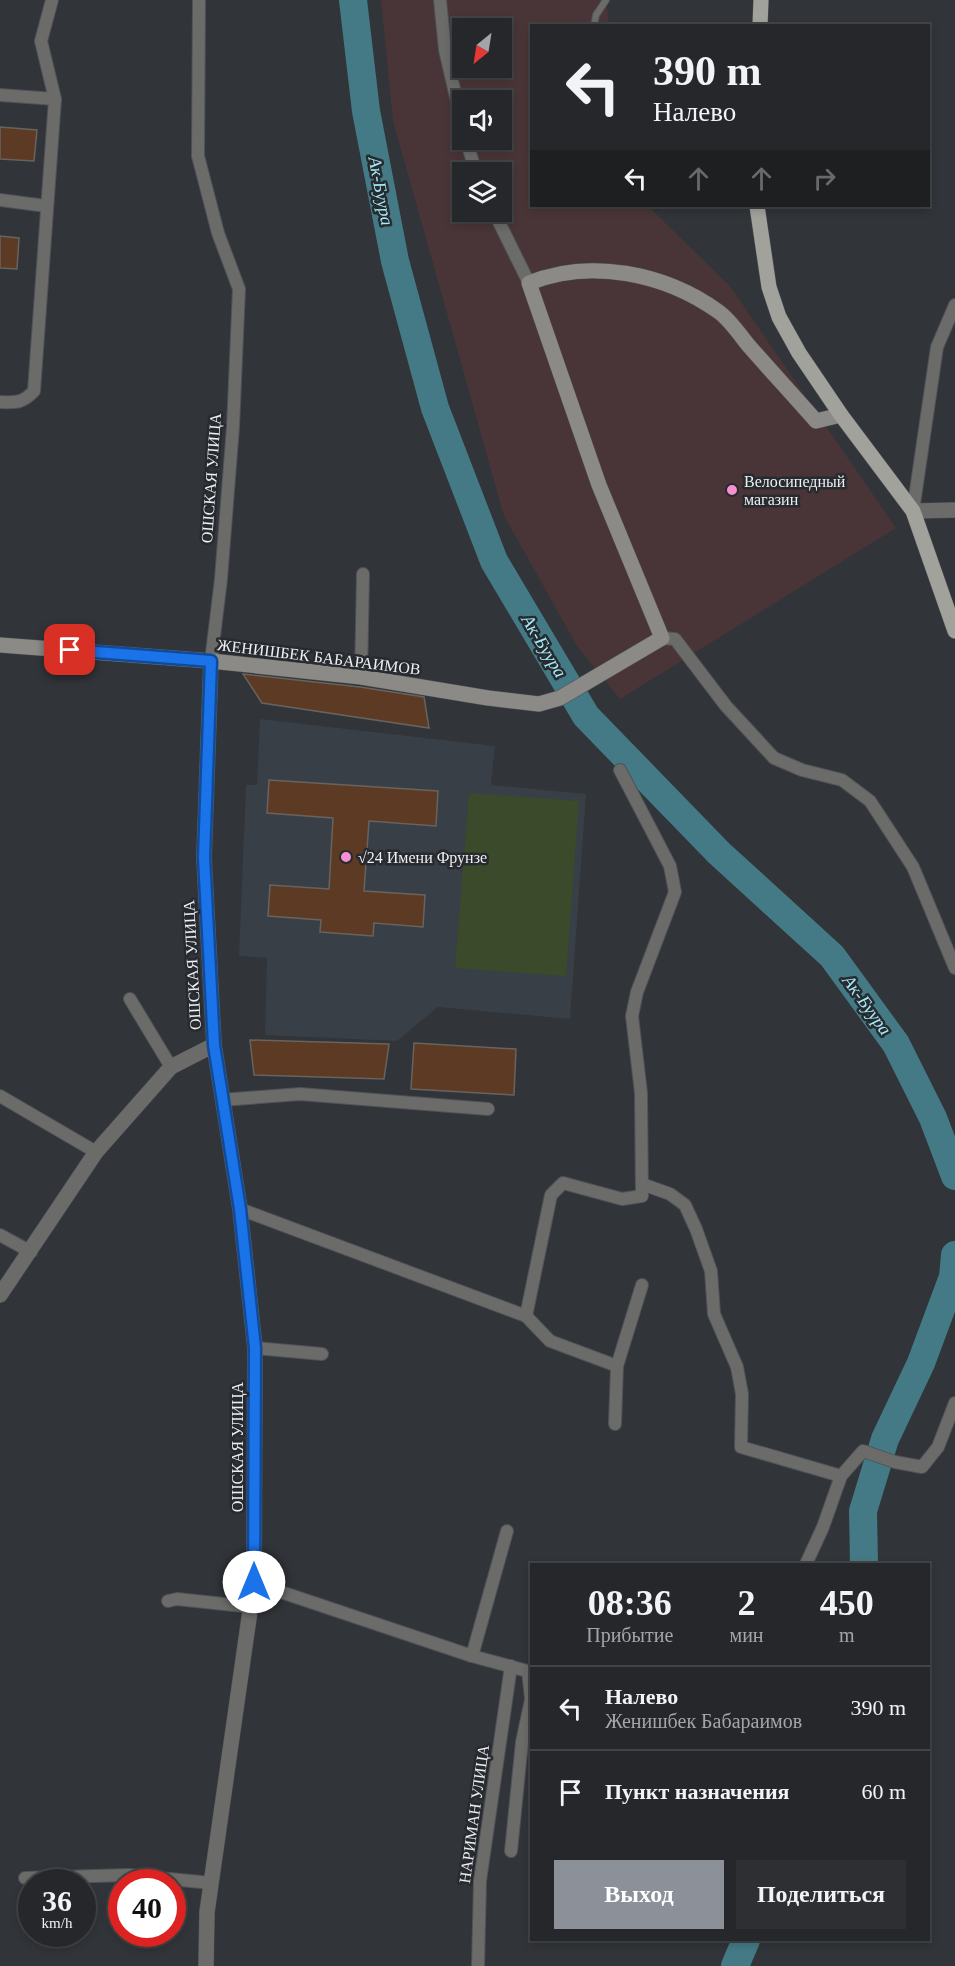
<!DOCTYPE html>
<html lang="ru">
<head>
<meta charset="utf-8">
<style>
  body { margin:0; font-family:"Times New Roman",serif; background:#2d2f32; color:#f1f3f6; height:100vh; display:flex; flex-direction:column; font-size:22px; white-space:nowrap }
  * { box-sizing:border-box; margin:0 }
  p { font-size:20px; color:#a3a5a8 }
  .icon { flex:none; width:33px; height:33px; fill:none; stroke:currentColor; stroke-width:2; stroke-linecap:round; stroke-linejoin:round }
  .map { position:relative; flex:1; overflow:hidden }
  .side { position:absolute; left:530px; top:1563px; width:400px; height:378px; display:flex; flex-direction:column; background:#25272a; border-radius:0px; box-shadow:0 3px 9px #0003,0 0 0 2px #424447 }
  .side>* { flex:none }
  .top-card { position:absolute; left:530px; top:24px; width:400px; height:183px; border-radius:0px; box-shadow:0 3px 9px #0003,0 0 0 2px #424447; background:#25272a; color:#f1f3f6; overflow:hidden }
  .needle { width:39px; rotate:210deg }
  .tools { position:absolute; left:452px; top:18px; display:grid; gap:12px }
  .tools a { display:grid; place-items:center; width:60px; height:60px; border-radius:0px; background:#25272a; box-shadow:0 3px 9px #0003,0 0 0 2px #424447; font-size:30px }
  .speed { position:absolute; left:18px; top:1869px; display:flex; gap:12px; font-size:30px; font-weight:700; text-align:center }
  .speed>* { display:grid; place-content:center; width:78px; height:78px; border-radius:50%; background:#25272a; box-shadow:0 3px 9px #0003,0 0 0 2px #424447; line-height:1 }
  .speed small { font-size:15px; font-weight:400 }
  .speed .limit { border:9px solid #d22; background:#fff; color:#111 }
  .pin { position:absolute; display:grid; place-items:center; width:51px; height:51px; color:#fff; margin:-26px; border-radius:12px; box-shadow:0 3px 9px #0006 }
  .me { position:absolute; width:66px; margin:-33px; rotate:0deg; stroke-linejoin:round; filter:drop-shadow(0 0 4px #0008) }
  .turn { display:flex; align-items:center; gap:21px; height:126px; padding:0 24px; font-size:27px }
  .turn .icon { width:78px; height:78px; stroke-width:2.5 }
  .turn b { display:block; font-size:42px; line-height:51px }
  .lanes { display:flex; align-items:center; height:57px; padding:0 24px; background:#0003; justify-content:center; gap:30px; direction:ltr }
  .lanes .off { opacity:.35 }
  .eta { display:flex; justify-content:space-evenly; align-items:center; height:102px; text-align:center }
  .eta b { font-size:36px; font-weight:800; line-height:42px }
  .primary-button { display:flex; gap:12px; margin-top:auto; padding:12px 24px }
  .primary-button a { flex:1; height:69px; border-radius:0px; background:#8c9099; color:#fff; font-size:24px; font-weight:800; line-height:69px; text-align:center }
  .primary-button a+a { background:#2d2f32; color:#f1f3f6 }
  ul { padding:0; list-style:none }
  li { display:flex; align-items:center; gap:18px; height:84px; padding:0 24px; border-top:2px solid #424447 }
  li div { flex:1 }
  li b { display:block; font-size:22px }
  li em { font-style:normal }
  .map>svg:first-child { display:block }
</style>
</head>
<body>
<div class="map">
<svg width="955" height="1966" viewBox="0 0 955 1966">
  <rect width="100%" height="100%" fill="#313438"/>
  <path fill="#493537" fill-rule="evenodd" d="M381 0H606L609 25 531 26V206H648L730 286 896 528 620 699 577 646 504 516 393 121ZM462 28H501V68H462ZM462 100H501V140H462ZM462 172H501V212H462Z"/>
  <polygon fill="#383f47" points="260,719 495,746 491,785 586,794 570,1019 438,1007 397,1041 265,1035 267,958 239,956 246,785 257,785"/>
  <polygon fill="#3b4a2a" points="469,793 579,801 566,976 455,968"/>
  <g fill="none" stroke-linecap="round" stroke-linejoin="round">
    <g stroke="#437a85" stroke-width="28">
      <polyline points="353,0 366,111 395,261 435,408 494,561 586,716 719,853 832,956 896,1044 933,1118 955,1176"/>
      <polyline points="864,1564 863,1511 885,1439 921,1363 953,1277 955,1255"/>
      <polyline points="735,1966 746,1940"/>
    </g>
  </g>
  <g fill="#5d3a23" stroke="#68635f" stroke-width="1.5">
    <polygon points="0,127 37,130 34,161 0,159"/>
    <polygon points="0,236 19,238 17,269 0,268"/>
    <polygon points="243,674 360,687 424,697 429,728 262,703"/>
    <polygon points="269,780 438,791 436,826 369,821 364,891 425,895 423,927 374,923 373,936 320,932 321,920 268,916 270,885 329,889 333,818 267,813"/>
    <polygon points="250,1040 389,1044 384,1079 254,1075"/>
    <polygon points="414,1043 516,1049 514,1095 411,1089"/>
  </g>
  <g fill="none" stroke-linecap="round" stroke-linejoin="round">
    <g stroke="#4f5256" stroke-width="8">
      <polyline id="service" points="594,26 596,15 606,0"/>
    </g>
    <g stroke="#4f5256" stroke-width="14">
      <g id="minor">
        <polyline points="199,0 198,156 218,233 239,289 233,427 221,579 211,661"/>
        <polyline points="440,0 445,50 462,123"/>
        <polyline points="0,95 55,99"/>
        <polyline points="466,140 476,172"/>
        <polyline points="0,200 46,206"/>
        <polyline points="494,212 529,283"/>
        <path d="M0 402C15 403 23 403 34 391L55 99 41 41 52 0"/>
        <polyline points="913,511 937,347 955,305"/>
        <polyline points="662,638 675,639 726,706 774,758 802,770 842,780 870,801 913,867 955,968"/>
        <polyline points="361,677 363,574"/>
        <polyline points="130,999 171,1067"/>
        <polyline points="0,1096 96,1152"/>
        <polyline points="222,1100 300,1094 488,1109"/>
        <polyline points="642,1184 670,1194 685,1205 696,1229 711,1271 714,1314 737,1367 742,1394 741,1447 841,1476"/>
        <polyline points="240,1209 526,1316 551,1195 563,1183 622,1199 642,1196 641,1093 632,1016 637,992 675,892 670,866 620,770"/>
        <polyline points="0,1235 31,1252"/>
        <polyline points="526,1316 550,1341 617,1366"/>
        <polyline points="255,1348 322,1354"/>
        <polyline points="615,1424 617,1366 642,1285"/>
        <polyline points="806,1564 823,1527 841,1476 863,1451 895,1462 922,1467 938,1447 955,1403"/>
        <polyline points="254,1583 472,1656 531,1672"/>
        <polyline points="168,1601 177,1599 252,1607"/>
        <polyline points="472,1656 507,1531"/>
        <polyline points="528,1671 531,1698"/>
        <polyline points="511,1851 522,1742 531,1700"/>
        <polyline points="25,1878 129,1875 211,1883"/>
        <polyline points="478,1966 480,1881 511,1666"/>
      </g>
    </g>
    <g stroke="#4f5256" stroke-width="16">
      <g id="tertiary">
        <polyline points="913,511 955,510"/>
        <polyline points="0,1295 96,1152 171,1067 214,1045"/>
        <polyline points="206,1966 207,1912 254,1583 255,1348 240,1209 214,1045 204,858 211,661"/>
      </g>
    </g>
    <g stroke="#4f5256" stroke-width="16">
      <path id="secondary" d="M0 645 211 661 361 677 488 698 539 704 560 698 662 638 599 485 529 283C590 258 665 273 719 312 730 320 740 335 749 346 771 371 794 396 816 421L841 415"/>
    </g>
    <g stroke="#4f5256" stroke-width="16">
      <g id="primary">
        <polyline points="760,26 761,0"/>
        <polyline points="757,206 769,287 779,317 799,353 841,415 913,511 955,631"/>
      </g>
    </g>
    <use href="#service" stroke="#6b6b69" stroke-width="6"/>
    <use href="#minor" stroke="#6b6b69" stroke-width="12"/>
    <use href="#tertiary" stroke="#6b6b69" stroke-width="15"/>
    <use href="#secondary" stroke="#8b8a86" stroke-width="15"/>
    <use href="#primary" stroke="#a2a29c" stroke-width="15"/>
  </g>
  <g fill="none" stroke-linecap="round" stroke-linejoin="round">
    <g stroke="#114b97" stroke-width="15">
      <polyline id="route" points="70,650 211,661 204,858 214,1045 240,1209 255,1348 254,1582"/>
    </g>
    <use href="#route" stroke="#1a73e8" stroke-width="10"/>
  </g>
  <g fill="#f590d1" stroke="#272a2e" stroke-width="2">
    <circle cx="732" cy="490" r="6"/>
    <circle cx="346" cy="857" r="6"/>
  </g>
  <g text-anchor="middle" dominant-baseline="central" stroke-width="5" stroke-linejoin="round" paint-order="stroke">
    <g font-size="16" fill="#edeff2" stroke="#272a2e">
      <text transform="translate(211 478) rotate(-86)">ОШСКАЯ УЛИЦА</text>
      <text transform="translate(319 657) rotate(7)">ЖЕНИШБЕК БАБАРАИМОВ</text>
      <text transform="translate(192 965) rotate(-93)">ОШСКАЯ УЛИЦА</text>
      <text transform="translate(237 1447) rotate(-90)">ОШСКАЯ УЛИЦА</text>
      <text transform="translate(474 1814) rotate(-82)">НАРИМАН УЛИЦА</text>
    </g>
    <g font-size="16" fill="#edeff2" stroke="#272a2e" text-anchor="start">
      <text x="744" y="481">Велосипедный<tspan x="744" dy="18">магазин</tspan></text>
      <text x="358" y="857">√24 Имени Фрунзе</text>
    </g>
    <g font-size="18" font-style="italic" fill="#a5ecfa" stroke="#272a2e">
      <text transform="translate(381 191) rotate(79)">Ак-Буура</text>
      <text transform="translate(544 646) rotate(59)">Ак-Буура</text>
      <text transform="translate(867 1005) rotate(54)">Ак-Буура</text>
    </g>
  </g>
</svg>
<div class="tools">
<a><svg class="needle" viewBox="-14 -14 28 28"><path d="M0-13l5 13h-10z" fill="#e53935"/><path d="M0 13l5-13h-10z" fill="#a3a5a8"/></svg></a>
<a><svg class="icon" aria-label="sound" viewBox="0 0 24 24"><path d="M4 9h4l5-4v14l-5-4H4zM17 9q2 3 0 6"/></svg></a>
<a><svg class="icon" aria-label="layers" viewBox="0 0 24 24"><path d="M12 4l9 5-9 5-9-5zM3 14l9 5 9-5"/></svg></a>
</div>
<div class="speed"><div>36<small>km/h</small></div><div class="limit">40</div></div>
<div class="pin" style="left:70px;top:650px;background:#d93025"><svg class="icon" aria-label="arrive" viewBox="0 0 24 24"><path d="M6 21V4h12l-3 4 3 4H6"/></svg></div>
<svg class="me" style="left:254px;top:1582px" viewBox="-20 -20 40 40"><circle r="19" fill="#fff"/><path d="M0-13L10 11 0 6-10 11z" fill="#1a73e8"/></svg>
<div class="top-card">
<div class="turn"><svg class="icon" aria-label="left" viewBox="0 0 24 24"><path d="M17 20v-9H6M10 6l-5 5 5 5"/></svg><div><b>390 m</b>Налево</div></div>
<div class="lanes"><svg class="icon" aria-label="left" viewBox="0 0 24 24"><path d="M17 20v-9H6M10 6l-5 5 5 5"/></svg><svg class="icon off" aria-label="ahead" viewBox="0 0 24 24"><path d="M12 20V5M6 11l6-6 6 6"/></svg><svg class="icon off" aria-label="ahead" viewBox="0 0 24 24"><path d="M12 20V5M6 11l6-6 6 6"/></svg><svg class="icon off" aria-label="right" viewBox="0 0 24 24"><path d="M7 20v-9h11M14 6l5 5-5 5"/></svg></div>
</div>
<section class="side">
<div class="eta">
<div><b>08:36</b><p>Прибытие</p></div>
<div><b>2</b><p>мин</p></div>
<div><b>450</b><p>m</p></div>
</div>
<ul>
<li><svg class="icon" aria-label="left" viewBox="0 0 24 24"><path d="M17 20v-9H6M10 6l-5 5 5 5"/></svg><div><b>Налево</b><p>Женишбек Бабараимов</p></div><em>390 m</em></li>
<li><svg class="icon" aria-label="arrive" viewBox="0 0 24 24"><path d="M6 21V4h12l-3 4 3 4H6"/></svg><div><b>Пункт назначения</b></div><em>60 m</em></li>
</ul>
<div class="primary-button"><a>Выход</a><a>Поделиться</a></div>
</section>
</div>
</body>
</html>
